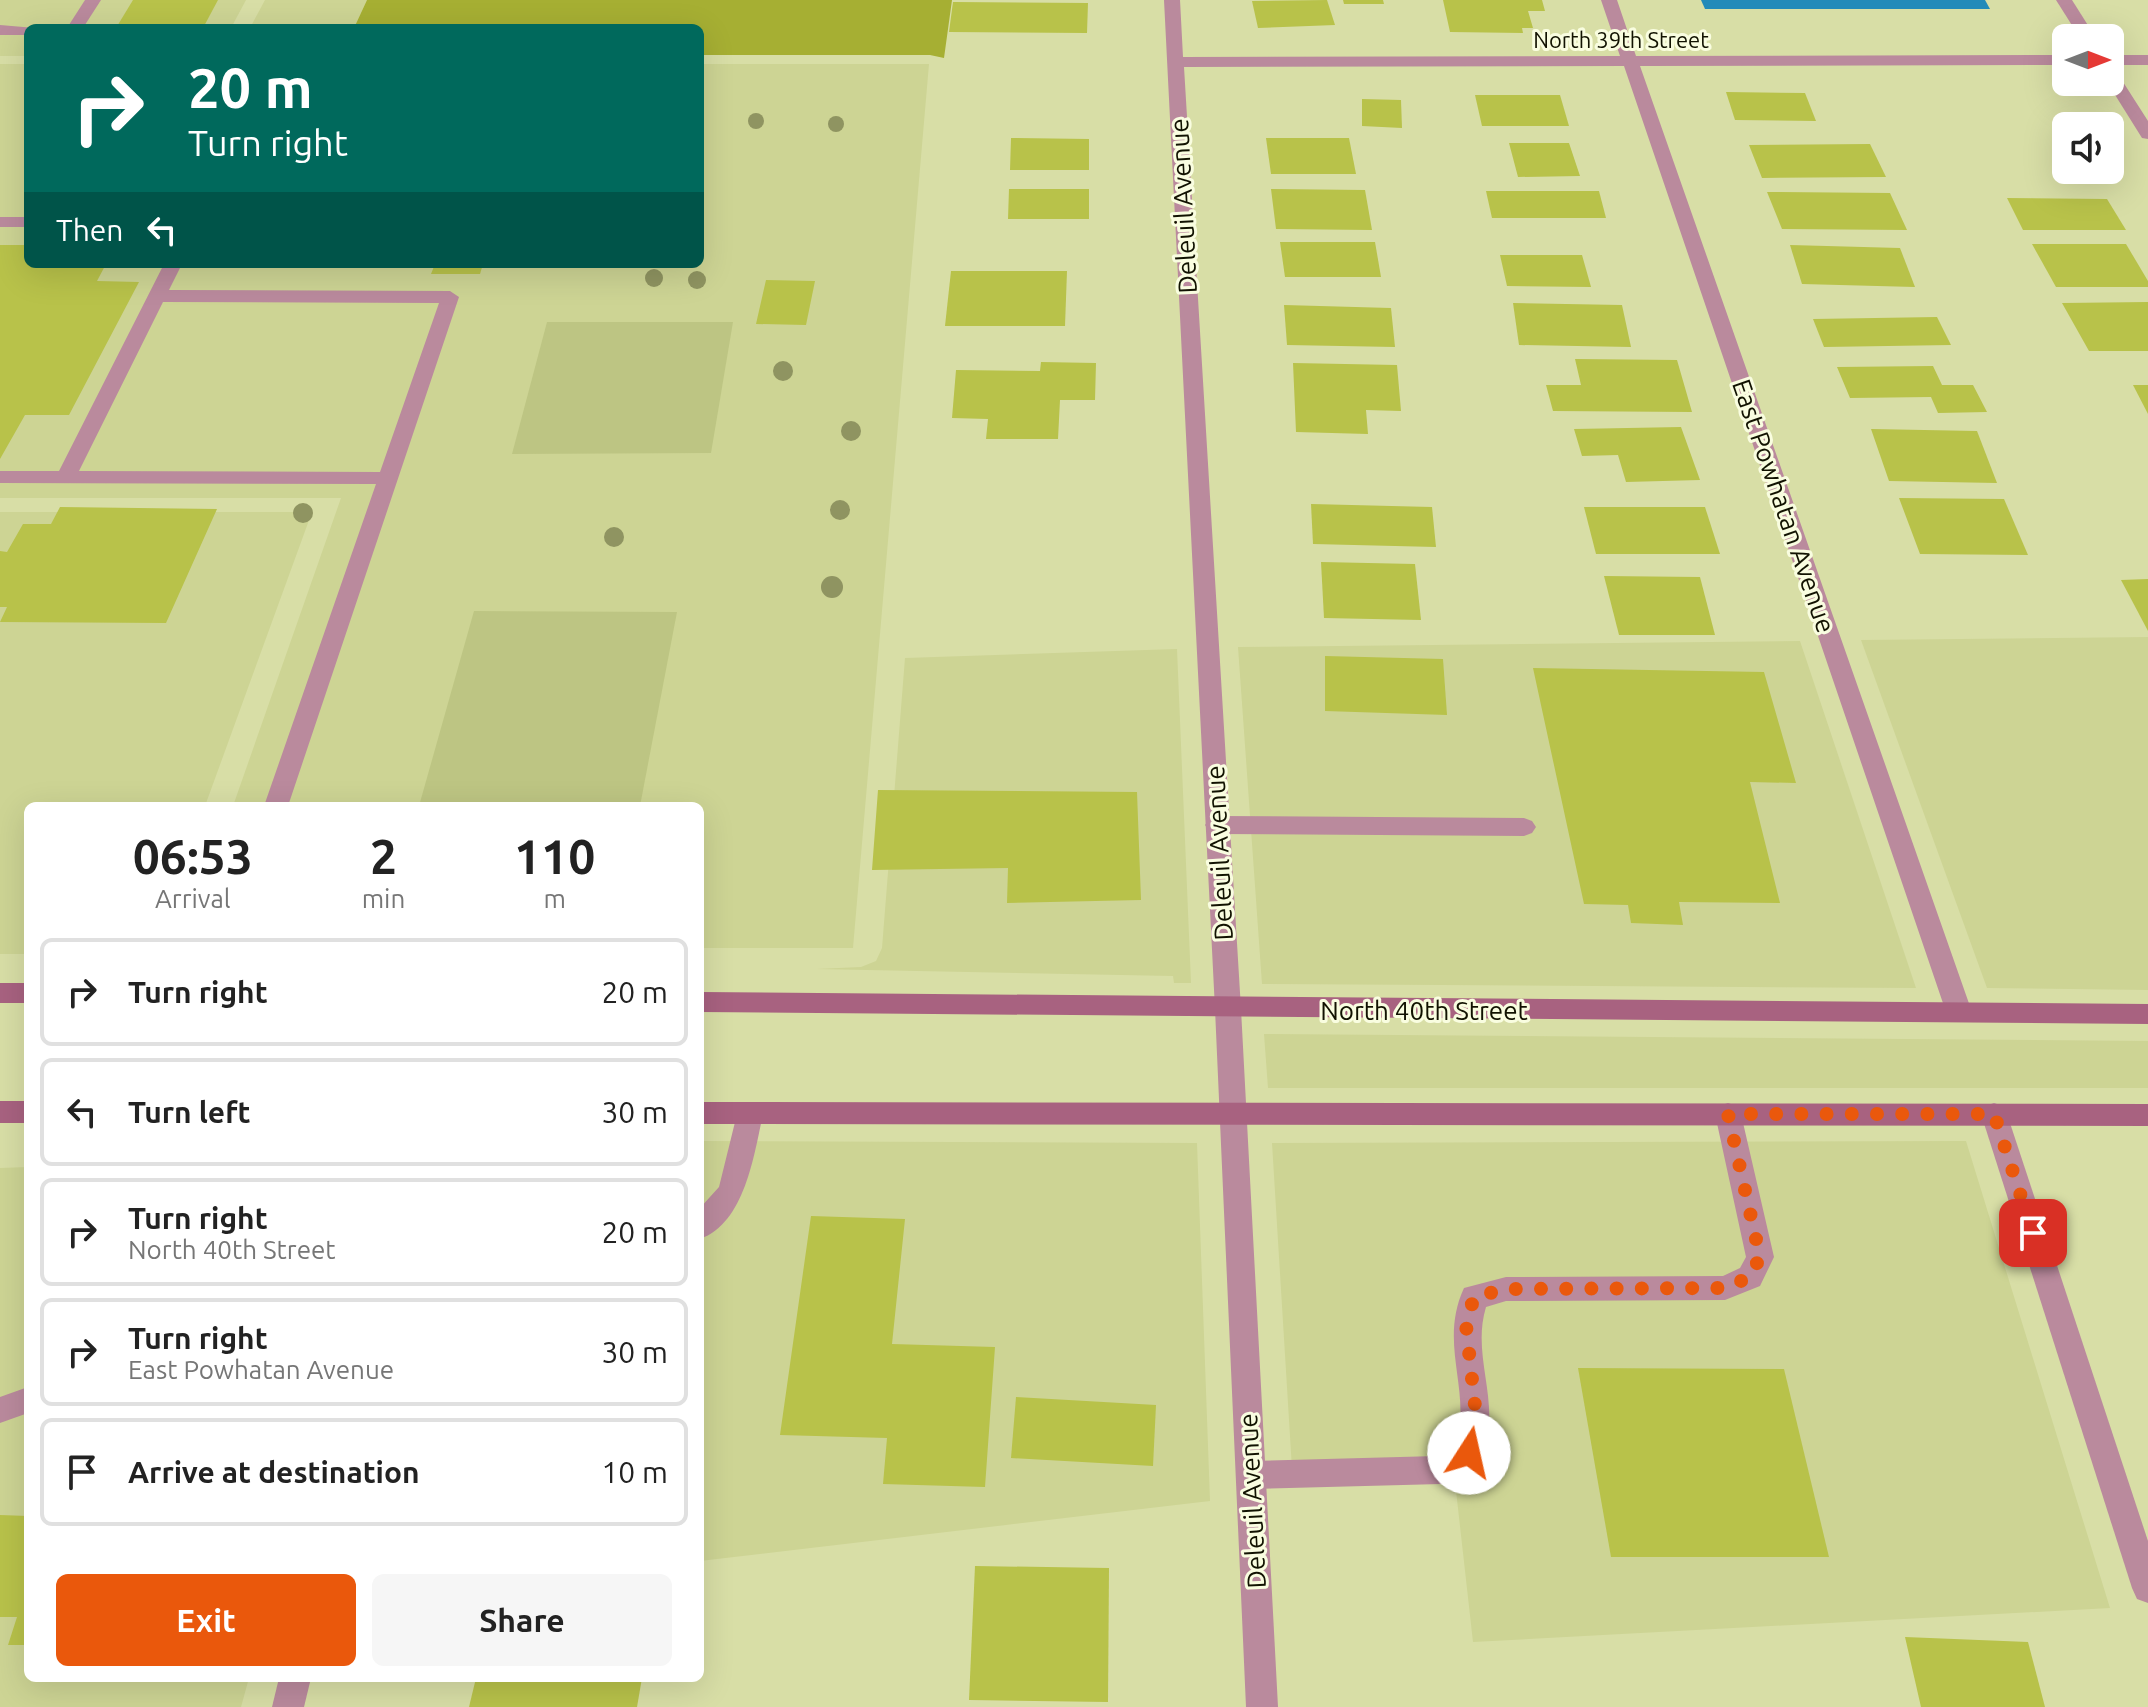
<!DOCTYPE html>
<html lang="en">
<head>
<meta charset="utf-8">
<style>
  body { margin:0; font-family:Ubuntu,sans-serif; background:#f6f6f6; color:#222; height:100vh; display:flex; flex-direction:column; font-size:30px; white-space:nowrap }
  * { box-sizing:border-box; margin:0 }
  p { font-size:26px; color:#767676 }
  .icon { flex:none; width:44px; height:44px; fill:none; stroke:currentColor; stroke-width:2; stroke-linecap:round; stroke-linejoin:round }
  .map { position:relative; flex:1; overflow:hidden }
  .side { position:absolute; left:24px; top:802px; width:680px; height:880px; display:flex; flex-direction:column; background:#fff; border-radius:12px; box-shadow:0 8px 32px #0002 }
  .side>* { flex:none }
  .top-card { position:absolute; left:24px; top:24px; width:680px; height:244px; border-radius:12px; box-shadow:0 8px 32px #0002; background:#00695c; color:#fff; overflow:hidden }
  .needle { width:52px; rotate:90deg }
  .controls { position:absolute; left:2052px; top:24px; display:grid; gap:16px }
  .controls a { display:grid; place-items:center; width:72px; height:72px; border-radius:12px; background:#fff; box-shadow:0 8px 32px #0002; font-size:40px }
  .pin { position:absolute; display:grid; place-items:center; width:68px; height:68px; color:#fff; margin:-34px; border-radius:16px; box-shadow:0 4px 12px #0006 }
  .me { position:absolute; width:88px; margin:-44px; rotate:10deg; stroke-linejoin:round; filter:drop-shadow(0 0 6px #0008) }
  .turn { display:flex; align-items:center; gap:28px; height:168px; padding:0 32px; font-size:36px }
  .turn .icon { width:104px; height:104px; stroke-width:2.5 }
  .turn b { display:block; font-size:56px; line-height:68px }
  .then { display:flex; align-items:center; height:76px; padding:0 32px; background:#0003; gap:16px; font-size:30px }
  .eta { display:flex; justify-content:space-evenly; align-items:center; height:136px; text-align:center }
  .eta b { font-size:48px; font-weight:700; line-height:56px }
  .action { display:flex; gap:16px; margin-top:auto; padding:16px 32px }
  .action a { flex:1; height:92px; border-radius:12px; background:#ea580c; color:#fff; font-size:32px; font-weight:700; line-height:92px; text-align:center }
  .action a+a { background:#f6f6f6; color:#222 }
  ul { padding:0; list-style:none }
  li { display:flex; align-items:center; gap:24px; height:108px; margin:0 16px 12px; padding:0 16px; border:4px solid #e0e0e0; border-radius:12px }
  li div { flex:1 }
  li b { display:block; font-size:30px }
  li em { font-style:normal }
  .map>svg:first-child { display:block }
</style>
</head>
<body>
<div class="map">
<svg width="2148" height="1707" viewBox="0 0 2148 1707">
  <rect width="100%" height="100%" fill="#d8dea6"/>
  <g fill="#cdd494">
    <polygon points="0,0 246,0 231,28 28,28 28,56 0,56"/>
    <polygon points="265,0 367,0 354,28 250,28"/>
    <polygon points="0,64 28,64 28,264 700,264 700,64 929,64 853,948 700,948 700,806 233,806 341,498 0,498"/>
    <polygon points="0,512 312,512 205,806 28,806 28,954 0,954"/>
    <polygon points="2148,637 2148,990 1987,988 1861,640"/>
    <polygon points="1800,641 1916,988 1262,984 1238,647"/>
    <polygon points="1177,649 1191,983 1174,983 1173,976 817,969 861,967 876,961 882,948 905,658"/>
    <polygon points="1264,1034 2148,1041 2148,1088 1268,1088"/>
    <polygon points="700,1141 1197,1143 1210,1501 700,1561"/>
    <polygon points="1966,1141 2110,1608 1473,1642 1452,1455 1293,1485 1272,1143"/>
    <polygon points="28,1167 28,1678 249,1678 241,1707 0,1707 0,1168"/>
  </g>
  <g fill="#bdc583">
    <polygon points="547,322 733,322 711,453 512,454"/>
    <polygon points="474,611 677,612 640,806 419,806"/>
  </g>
  <polygon fill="#a6af33" points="367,0 952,0 944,58 930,55 700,55 700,28 354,28"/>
  <polygon fill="#228ab9" points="1701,0 1985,0 1990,9 1705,9"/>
  <g fill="#b8c24a">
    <polygon points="133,0 218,0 203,28 116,28"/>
    <polygon points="1327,0 1335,25 1258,28 1252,1"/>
    <polygon points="1343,0 1383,0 1384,4 1344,4"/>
    <polygon points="1443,0 1542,0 1545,11 1528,11 1533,28 1522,28 1523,33 1450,32"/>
    <polygon points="953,2 1088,3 1087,33 949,32"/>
    <polygon points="1726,92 1805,93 1816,121 1735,120"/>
    <polygon points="1475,95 1560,95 1569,126 1482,126"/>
    <polygon points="1362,99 1401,100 1402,128 1362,126"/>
    <polygon points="1011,138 1089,139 1089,170 1010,170"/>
    <polygon points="1266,138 1349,138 1356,174 1271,174"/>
    <polygon points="1509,143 1569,143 1580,176 1518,177"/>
    <polygon points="1870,144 1886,177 1762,178 1749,145"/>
    <polygon points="1009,189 1089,189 1089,219 1008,219"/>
    <polygon points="1271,189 1365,190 1372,230 1276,229"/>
    <polygon points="1486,191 1599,191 1606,218 1492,218"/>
    <polygon points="1767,192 1890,193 1907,230 1782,229"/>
    <polygon points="2007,198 2107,199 2126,230 2023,230"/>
    <polygon points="1280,242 1375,242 1381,277 1285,277"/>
    <polygon points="2032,244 2126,244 2148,281 2148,287 2056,287"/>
    <polygon points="0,245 28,245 28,264 106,264 97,281 139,282 69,415 25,415 0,459"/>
    <polygon points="1790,245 1900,248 1915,287 1802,284"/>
    <polygon points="1500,255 1582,255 1591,287 1507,286"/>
    <polygon points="435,264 483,264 480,274 431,274"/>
    <polygon points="951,271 1067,271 1065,326 945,326"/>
    <polygon points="766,280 815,281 806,325 756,324"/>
    <polygon points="2148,302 2148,351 2089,351 2062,303"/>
    <polygon points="1513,303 1622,305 1631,347 1519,345"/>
    <polygon points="1284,305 1391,308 1395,347 1287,345"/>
    <polygon points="1937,317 1951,345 1824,347 1813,319"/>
    <polygon points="1575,359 1677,360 1692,412 1553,411 1546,385 1581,385"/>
    <polygon points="1041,362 1096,363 1095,400 1060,400 1058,439 986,439 988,419 952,418 956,370 1040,371"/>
    <polygon points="1293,363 1397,365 1401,411 1366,410 1368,434 1296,432"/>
    <polygon points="1933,366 1942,385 1973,385 1987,412 1938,413 1931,397 1850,398 1837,367"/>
    <polygon points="2133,385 2148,385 2148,414"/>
    <polygon points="1681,427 1700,480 1626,482 1618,455 1582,456 1574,429"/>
    <polygon points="1871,429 1977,431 1997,483 1889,481"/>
    <polygon points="1899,498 2004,499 2028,555 1920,554"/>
    <polygon points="1311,504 1432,507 1436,547 1313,544"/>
    <polygon points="60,507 217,509 166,623 0,622 7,607 0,607 0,551 7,552 23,524 51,524"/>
    <polygon points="1584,507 1705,507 1720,554 1596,554"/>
    <polygon points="1321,562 1415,564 1421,620 1324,618"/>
    <polygon points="1604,576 1700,577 1715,635 1619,635"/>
    <polygon points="2148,579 2148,631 2121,580"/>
    <polygon points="1325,656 1443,659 1447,715 1325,711"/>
    <polygon points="1533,668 1764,672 1796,783 1750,782 1780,903 1679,902 1683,925 1631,923 1628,905 1584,904"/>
    <polygon points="878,790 1137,792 1141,900 1007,903 1008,868 872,870"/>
    <polygon points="811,1216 905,1219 892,1344 995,1347 985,1487 883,1484 887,1438 780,1435"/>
    <polygon points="1578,1368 1784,1369 1829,1557 1611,1557"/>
    <polygon points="1016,1397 1156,1405 1153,1466 1011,1458"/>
    <polygon points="0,1515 28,1516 28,1645 8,1645 17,1617 0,1617"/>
    <polygon points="975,1566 1109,1568 1108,1702 969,1700"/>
    <polygon points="1905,1637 2028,1642 2045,1707 1921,1707"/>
    <polygon points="476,1678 642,1678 637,1707 469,1707"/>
  </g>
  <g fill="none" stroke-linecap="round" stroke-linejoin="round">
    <g fill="#ba8a9d" fill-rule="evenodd">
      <polygon points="85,0 101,0 83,28 67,28"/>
      <polygon points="0,25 35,28 28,28 28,35 0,35"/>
      <rect x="0" y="217" width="28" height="10"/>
      <path d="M164 264H182L169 290 450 291 459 297 288 806H264L376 484 0 483V471H59ZM163 302 439 303 380 472 79 471Z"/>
      <polygon points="1217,816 1524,818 1532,821 1536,827 1532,833 1524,836 1217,834 1209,831 1205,825 1209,819"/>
      <path d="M750 1103 759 1106 763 1114C754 1155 745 1223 700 1239V1208L719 1187 737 1114 741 1106Z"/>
      <path d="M1728 1103 1737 1106 1741 1114 1774 1257 1760 1286 1725 1300 1506 1301 1486 1307C1470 1360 1505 1405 1480 1463L1441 1484 1251 1489 1240 1485 1236 1475 1240 1465 1251 1461 1437 1456 1456 1444C1472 1390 1438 1344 1464 1288L1506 1277 1723 1276 1740 1268 1746 1257 1715 1114 1719 1106Z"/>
      <polygon points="28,1387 28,1413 0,1423 0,1397"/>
    </g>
    <g fill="#ba8a9d" fill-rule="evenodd">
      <polygon points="1164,0 1180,0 1183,57 1620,56 1601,0 1617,0 1636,56 2066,55 2066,65 1640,66 1972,1012 1968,1019 1959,1022 1950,1019 1946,1012 1624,66 1184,67 1241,1009 1278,1707 1246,1707 1215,1009"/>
      <polygon points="2056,0 2072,0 2096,38 2080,38"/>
      <rect x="2110" y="55" width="38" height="10"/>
      <polygon points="2110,69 2116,71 2148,121 2148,139 2142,138 2107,82 2110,82"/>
      <polygon points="1994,1103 2003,1106 2007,1114 2148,1541 2148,1603 2137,1599 2132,1588 1981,1114 1985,1106"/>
      <polygon points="279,1678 311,1678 304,1707 272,1707"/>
    </g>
    <g fill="#a86280" fill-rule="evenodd">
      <rect x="0" y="983" width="28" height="20"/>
      <polygon points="700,992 2148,1004 2148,1024 700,1012"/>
      <rect x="0" y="1101" width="28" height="22"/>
      <polygon points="700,1102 2148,1104 2148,1126 700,1124"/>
    </g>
  </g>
  <g fill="#8f9461">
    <circle cx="756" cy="121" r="8"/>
    <circle cx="836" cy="124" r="8"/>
    <circle cx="654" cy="278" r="9"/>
    <circle cx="697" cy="280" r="9"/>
    <circle cx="783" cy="371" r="10"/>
    <circle cx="851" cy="431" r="10"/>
    <circle cx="840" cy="510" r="10"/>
    <circle cx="303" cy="513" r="10"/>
    <circle cx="614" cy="537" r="10"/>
    <circle cx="832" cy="587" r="11"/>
  </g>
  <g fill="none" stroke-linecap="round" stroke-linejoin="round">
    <polyline stroke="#ea580c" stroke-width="14" stroke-dasharray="0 25.2" points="1469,1453 1477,1424 1466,1325 1474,1297 1506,1289 1725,1288 1750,1277 1760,1257 1728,1114 1994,1114 2033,1233"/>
  </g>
  <g text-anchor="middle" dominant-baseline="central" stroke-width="6" stroke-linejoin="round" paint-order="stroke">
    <g font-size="22" fill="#111201" stroke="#f9fde0">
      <text x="1621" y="39">North 39th Street</text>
    </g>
    <g font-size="26" fill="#111201" stroke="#f9fde0">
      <text transform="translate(1183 206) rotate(-93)">Deleuil Avenue</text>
      <text transform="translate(1784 506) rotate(71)">East Powhatan Avenue</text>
      <text transform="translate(1219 853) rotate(-93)">Deleuil Avenue</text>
      <text x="1424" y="1010">North 40th Street</text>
      <text transform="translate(1252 1501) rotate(-93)">Deleuil Avenue</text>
    </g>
  </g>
</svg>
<div class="controls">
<a><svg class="needle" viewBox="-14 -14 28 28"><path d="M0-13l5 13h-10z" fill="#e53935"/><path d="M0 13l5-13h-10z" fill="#767676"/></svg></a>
<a><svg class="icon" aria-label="sound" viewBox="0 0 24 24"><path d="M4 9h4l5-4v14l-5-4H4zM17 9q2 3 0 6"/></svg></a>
</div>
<div class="pin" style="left:2033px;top:1233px;background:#d93025"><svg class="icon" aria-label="arrive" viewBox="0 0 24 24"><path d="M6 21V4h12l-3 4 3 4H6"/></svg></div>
<svg class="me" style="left:1469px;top:1453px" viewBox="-20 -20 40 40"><circle r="19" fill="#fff"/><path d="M0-13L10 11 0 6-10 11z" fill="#ea580c"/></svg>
<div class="top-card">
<div class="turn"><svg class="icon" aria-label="right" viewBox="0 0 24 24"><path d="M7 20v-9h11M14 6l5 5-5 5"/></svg><div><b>20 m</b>Turn right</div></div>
<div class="then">Then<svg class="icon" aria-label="left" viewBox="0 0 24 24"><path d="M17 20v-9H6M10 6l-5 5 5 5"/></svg></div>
</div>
<section class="side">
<div class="eta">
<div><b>06:53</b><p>Arrival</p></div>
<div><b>2</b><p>min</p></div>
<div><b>110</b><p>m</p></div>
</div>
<ul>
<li><svg class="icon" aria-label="right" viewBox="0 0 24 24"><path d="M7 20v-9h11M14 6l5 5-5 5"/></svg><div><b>Turn right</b></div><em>20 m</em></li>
<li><svg class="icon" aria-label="left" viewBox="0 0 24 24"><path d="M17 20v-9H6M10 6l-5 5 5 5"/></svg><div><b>Turn left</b></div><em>30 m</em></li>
<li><svg class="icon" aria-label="right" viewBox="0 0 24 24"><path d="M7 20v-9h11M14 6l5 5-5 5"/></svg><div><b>Turn right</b><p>North 40th Street</p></div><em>20 m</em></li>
<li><svg class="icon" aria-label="right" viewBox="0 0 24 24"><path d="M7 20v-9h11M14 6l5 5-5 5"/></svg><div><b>Turn right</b><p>East Powhatan Avenue</p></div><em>30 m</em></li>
<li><svg class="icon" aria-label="arrive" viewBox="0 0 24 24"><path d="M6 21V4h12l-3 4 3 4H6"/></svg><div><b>Arrive at destination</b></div><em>10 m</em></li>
</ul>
<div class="action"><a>Exit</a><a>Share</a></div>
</section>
</div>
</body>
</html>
